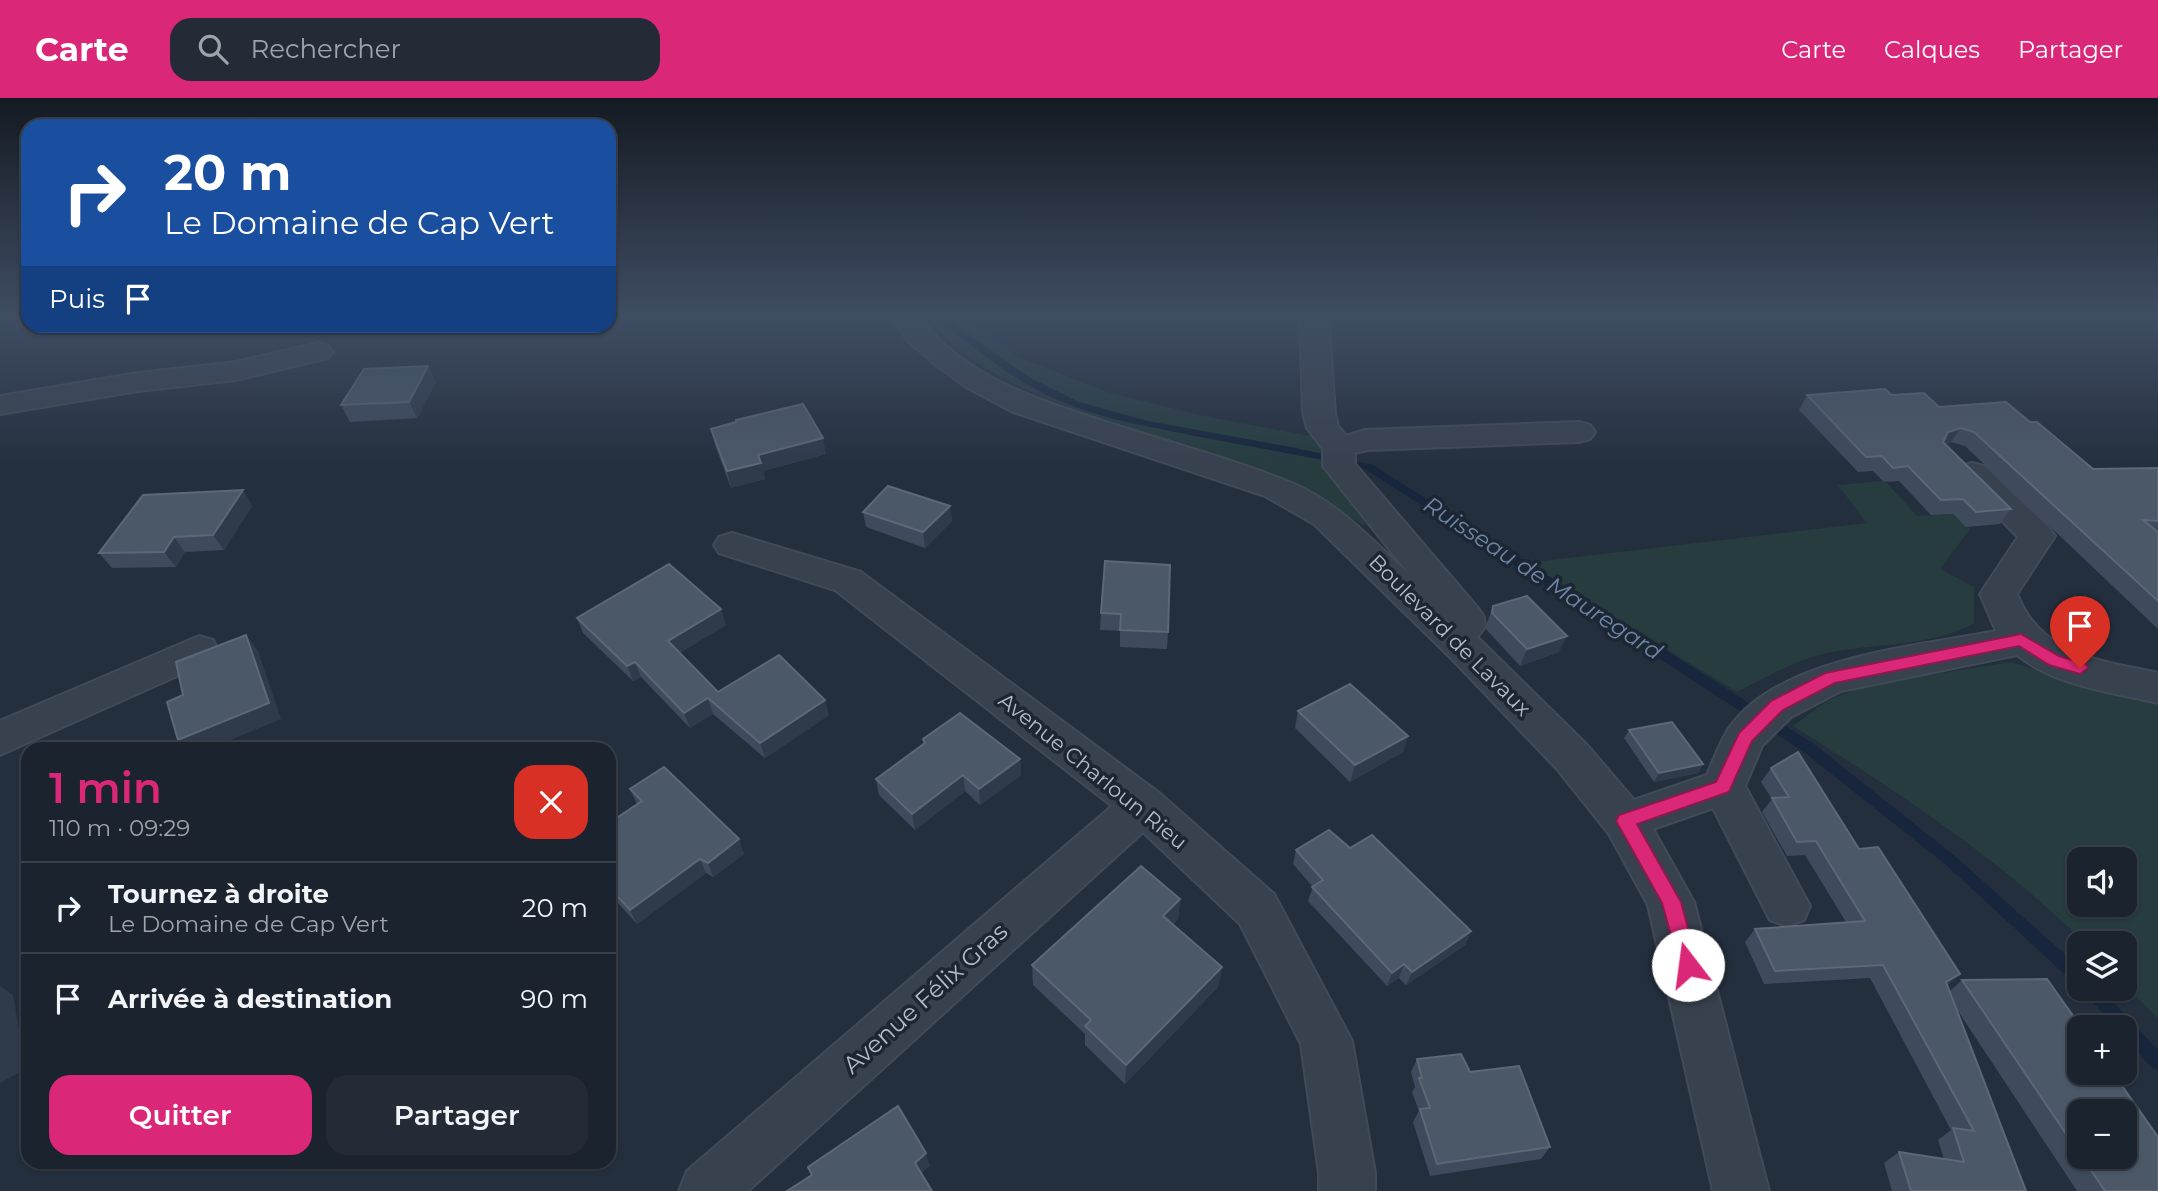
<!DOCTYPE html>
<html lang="fr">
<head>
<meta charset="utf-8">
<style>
  body { margin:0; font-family:Montserrat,sans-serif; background:#242b36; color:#f1f3f6; height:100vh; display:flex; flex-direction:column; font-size:26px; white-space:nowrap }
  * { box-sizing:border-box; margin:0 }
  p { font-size:23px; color:#a0a4aa }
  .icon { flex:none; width:38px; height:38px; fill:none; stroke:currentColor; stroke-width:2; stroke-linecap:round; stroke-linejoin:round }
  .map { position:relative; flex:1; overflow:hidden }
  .sheet { position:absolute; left:21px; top:644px; width:595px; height:427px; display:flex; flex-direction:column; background:#1b232e; border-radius:21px; box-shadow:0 2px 5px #0004,0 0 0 2px #39404a }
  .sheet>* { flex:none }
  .hud { position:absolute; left:21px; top:21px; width:595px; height:214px; border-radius:21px; box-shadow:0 2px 5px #0004,0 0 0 2px #39404a; background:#1a4fa0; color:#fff; overflow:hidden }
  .buttons { position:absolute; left:2067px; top:749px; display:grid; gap:14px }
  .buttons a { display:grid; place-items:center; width:70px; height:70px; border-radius:14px; background:#1b232e; box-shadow:0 2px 5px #0004,0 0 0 2px #39404a; font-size:35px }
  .pin { position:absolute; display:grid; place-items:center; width:60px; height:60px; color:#fff; margin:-72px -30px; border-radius:50% 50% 50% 0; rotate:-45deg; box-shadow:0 0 7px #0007 }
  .pin .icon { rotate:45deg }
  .me { position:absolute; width:77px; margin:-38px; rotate:345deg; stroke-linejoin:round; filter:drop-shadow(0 0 5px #0008) }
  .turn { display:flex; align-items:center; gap:24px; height:147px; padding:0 28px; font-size:32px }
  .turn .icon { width:91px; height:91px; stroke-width:2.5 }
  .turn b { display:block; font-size:49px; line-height:60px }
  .then { display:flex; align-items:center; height:66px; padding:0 28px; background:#0003; gap:14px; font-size:26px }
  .round { display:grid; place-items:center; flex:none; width:74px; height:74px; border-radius:21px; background:#242b36 }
  .overview { display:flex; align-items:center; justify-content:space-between; height:119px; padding:0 28px }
  h1 { font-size:42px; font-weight:600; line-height:52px; color:#db2777 }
  .cta { display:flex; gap:14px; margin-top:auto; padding:14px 28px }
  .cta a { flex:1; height:80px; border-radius:21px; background:#db2777; color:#fff; font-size:28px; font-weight:600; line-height:80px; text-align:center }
  .cta a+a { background:#242b36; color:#f1f3f6 }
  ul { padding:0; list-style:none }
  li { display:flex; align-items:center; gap:21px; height:91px; padding:0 28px; border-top:2px solid #39404a }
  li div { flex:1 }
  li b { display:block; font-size:26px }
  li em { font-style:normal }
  header { display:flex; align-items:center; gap:42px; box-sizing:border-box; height:98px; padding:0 35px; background:#db2777; color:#fff }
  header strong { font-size:33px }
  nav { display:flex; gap:38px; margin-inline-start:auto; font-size:24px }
  .search { width:490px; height:63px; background:#242b36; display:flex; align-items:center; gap:18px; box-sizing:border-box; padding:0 24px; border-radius:21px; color:#a0a4aa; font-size:26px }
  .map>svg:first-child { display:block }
</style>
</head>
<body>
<header>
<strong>Carte</strong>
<div class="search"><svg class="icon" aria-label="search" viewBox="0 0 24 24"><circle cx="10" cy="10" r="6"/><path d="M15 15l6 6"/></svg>Rechercher</div>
<nav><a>Carte</a><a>Calques</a><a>Partager</a></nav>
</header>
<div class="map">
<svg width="2158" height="1093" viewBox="0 0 2158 1093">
  <rect width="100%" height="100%" fill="#242f3e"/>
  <g fill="#263c3f" fill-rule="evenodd">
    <path d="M925 216H959L1018 259 1110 295 1208 319 1316 339 1351 382 1365 428 1294 387 1262 373C1219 359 1177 345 1134 331 1060 307 975 281 925 216Z"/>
    <path d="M1882 383 1887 385 1917 418 1952 416 1970 431 1940 471 1974 489V525C1931 549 1879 545 1832 554 1798 560 1767 579 1737 594L1525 465 1867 425 1838 387Z"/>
    <path d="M2010 564 2158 607V921L2125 887 2124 845H2084C2003 762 1891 690 1793 628L1827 603 1868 587ZM2079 761H2124V807H2079Z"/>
  </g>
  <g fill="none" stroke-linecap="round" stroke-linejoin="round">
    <g fill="#17263c" fill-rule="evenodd">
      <path d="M937 216H946L949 222 1029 279 1079 304 1148 323 1296 350 1373 367 1814 646 1956 759 2079 869V886L2073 884 1946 767 1804 654 1365 371C1301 356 1236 347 1171 333 1134 326 1094 318 1058 302 1016 285 979 253 943 226Z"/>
      <polygon points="2083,891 2101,891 2158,952 2158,972 2152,970 2124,939 2124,929 2116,929 2085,896"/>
    </g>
    <g stroke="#414a57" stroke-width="4">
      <g id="minor">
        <path d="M890 216H918C960 279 1042 303 1109 325 1168 344 1229 360 1287 383 1336 402 1371 441 1409 476L1323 368V351L1307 330 1303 315 1300 216H1328L1335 315 1338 328 1346 338 1365 332 1579 324 1590 327 1595 334 1590 341 1579 344 1368 352 1355 355V366L1478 510 1484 519 1485 529 1477 539 1587 647 1634 702 1707 677C1714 661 1720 643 1730 629 1779 559 1918 548 1996 533L1980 496 2018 439 1955 375 1960 368 1972 365 1984 368 2049 430 2055 438 2017 496C2041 558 2100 562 2158 575V605C2111 594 2055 588 2017 557L1841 593 1791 619 1762 648 1745 688 1810 808 1804 822 1787 828 1770 822 1713 710 1653 731 1694 804 1769 1093H1713L1648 807 1609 736 1557 671 1453 562 1314 426 1265 398 1013 314 966 289 936 267 907 242Z"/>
        <polygon points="318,245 328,248 333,254 328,260 236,282 138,293 0,316 0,298 138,275 236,264"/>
        <polygon points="732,435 861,474 1158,694 1274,796 1352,943 1375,1075 1375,1093 1319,1093 1319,1075 1301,946 1240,826 1143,734 748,1093 679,1093 687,1073 1112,708 835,492 719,455 714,447 719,439"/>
        <polygon points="199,538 213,542 218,552 213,562 0,657 0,623"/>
      </g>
    </g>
    <use href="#minor" fill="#38414e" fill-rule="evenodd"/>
  </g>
  <g fill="#3f4b5c" fill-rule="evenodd">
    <polygon points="428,268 436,284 417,320 350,324 341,307"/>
    <polygon points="1807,297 1891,297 1939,309 2030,324 2093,371 2158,370 2158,531 1965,348 1951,344 1946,346 2011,411 2000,426 1966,429 1953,416 1931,417 1899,383 1884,384 1873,373 1858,374 1799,312"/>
    <polygon points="711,331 826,356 763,373 765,381 731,390 715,347"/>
    <polygon points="243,392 252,408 224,452 185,454 176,469 112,470 99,455"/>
    <polygon points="950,408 952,423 925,450 866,429 863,414"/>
    <polygon points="1105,463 1168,534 1167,551 1120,549 1120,533 1100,532 1101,515"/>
    <polygon points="1493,508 1559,554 1520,568 1486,531 1487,525"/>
    <polygon points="577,520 726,527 679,555 718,594 829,617 765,660 713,616 690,630 641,579 633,583 583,535"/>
    <polygon points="1298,613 1408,638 1403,654 1350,684 1295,630"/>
    <polygon points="1629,632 1703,666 1698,675 1654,684 1624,640"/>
    <polygon points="923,641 1020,661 1021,677 980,707 965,693 915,732 879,697 876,681 923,647"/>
    <path d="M1771 670 1859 751 1948 888 1950 893 1962 882 2158 1093H2077L1956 910 2026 1093H1892L1884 1065 1899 1054 1944 1061 1938 1042 1951 1032 1870 880 1764 886 1745 844 1755 831 1846 824 1805 757 1787 758 1762 714 1772 701 1761 684ZM2079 1013 2124 1059H2079Z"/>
    <polygon points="630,691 744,756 713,779 706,775 637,826 617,804 610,809 609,808 609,725 637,706"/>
    <polygon points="1350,750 1471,833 1465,847 1406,887 1399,880 1387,888 1308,803 1313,789 1293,766 1296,752"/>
    <polygon points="1180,801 1178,821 1173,826 1222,869 1218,889 1125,986 1085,947 1085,936 1033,887 1032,867"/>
    <polygon points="1417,961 1550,1049 1541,1061 1430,1078 1413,1024 1419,1013 1412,994 1415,989 1411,974"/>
  </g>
  <g fill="#2f3b4b">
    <polygon points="428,268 436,284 417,320 409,304"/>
    <polygon points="1961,330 1951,344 1939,348 1948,334"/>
    <polygon points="823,340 826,356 763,373 765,381 731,390 727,373 758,357"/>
    <polygon points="243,392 252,408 224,452 213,437"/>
    <polygon points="950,408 952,423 925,450 923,434"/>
    <polygon points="174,439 185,454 176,469 164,454"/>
    <polygon points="721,511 726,527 673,558 668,543"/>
    <polygon points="246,537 258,553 281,621 209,651 186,651 178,642"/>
    <polygon points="1567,538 1559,554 1520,568 1527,551"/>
    <polygon points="635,564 641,579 633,583 627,568"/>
    <polygon points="708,600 713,616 690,630 684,615"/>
    <polygon points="825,602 829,617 765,660 760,645"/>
    <polygon points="1408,638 1403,654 1350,684 1355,667"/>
    <polygon points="1020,661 1021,677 980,707 979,691"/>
    <polygon points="1703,666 1698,675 1654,684 1659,675"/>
    <polygon points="963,677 965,693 915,732 912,716"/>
    <polygon points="739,741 744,756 713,779 708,765"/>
    <polygon points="700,761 706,775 637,826 630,812"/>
    <polygon points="609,790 610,790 617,804 610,809 609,807"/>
    <polygon points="1180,801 1178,821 1161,839 1163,818"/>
    <polygon points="1471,833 1465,847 1406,887 1412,874"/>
    <polygon points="1404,866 1399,880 1387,888 1392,875"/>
    <polygon points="1222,869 1218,889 1125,986 1126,967"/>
    <polygon points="1960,876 1946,889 1946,884"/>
    <polygon points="0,888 13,897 26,971 0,985"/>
    <polygon points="926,1055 930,1068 918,1078 915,1065"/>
  </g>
  <g fill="#4b5868" stroke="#5c6777" stroke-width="2">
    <polygon points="428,268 409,304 341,307 364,271"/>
    <polygon points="1885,291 1891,297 1924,295 1939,309 2006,304 2030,324 2037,324 2093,371 2158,370 2158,423 2143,422 2158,434 2158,503 1974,334 1961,330 1948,334 1943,344 2011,411 1976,414 1963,401 1941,402 1908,368 1893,370 1882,358 1866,359 1807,297"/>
    <polygon points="803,306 823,340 758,357 761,365 727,373 711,331 736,324 736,322"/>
    <polygon points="888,388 950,408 923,434 863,414"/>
    <polygon points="243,392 213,437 174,439 164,454 99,455 143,397"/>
    <polygon points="1105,463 1170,467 1168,534 1120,532 1121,516 1101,515"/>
    <polygon points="669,466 721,511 668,543 718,594 779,557 825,602 760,645 708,600 684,615 635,564 627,568 577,520"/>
    <polygon points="1527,498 1567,538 1527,551 1492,515 1493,508"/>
    <polygon points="246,537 269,605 178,642 167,604 183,597 176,564"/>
    <polygon points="1350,586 1408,638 1355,667 1298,613"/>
    <polygon points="960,615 1020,661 979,691 963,677 912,716 876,681 925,645 923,641"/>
    <polygon points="1672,624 1703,666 1659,675 1629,632"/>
    <polygon points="1798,654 1859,751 1878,749 1960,876 1946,884 2026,1093 1911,1093 1899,1054 1964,1064 1953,1030 1974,1033 1883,867 1775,873 1755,831 1865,823 1816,743 1797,744 1772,700 1789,699 1771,670"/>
    <polygon points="664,669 739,741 708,765 700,761 630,812 610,790 609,790 609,725 642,703 630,691"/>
    <polygon points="1329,732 1350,750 1372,737 1471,833 1412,874 1404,866 1392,875 1312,789 1323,782 1296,752"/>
    <polygon points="1141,768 1180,801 1163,818 1222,869 1126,967 1085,928 1091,922 1032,867"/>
    <polygon points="2047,881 2081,929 2079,929 2079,975 2113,975 2158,1039 2158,1093 2105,1093 2082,1059 2124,1059 2124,1013 2079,1013 2079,1055 1962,882"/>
    <polygon points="1461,956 1470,974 1519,968 1550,1049 1437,1066 1420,1011 1430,1010 1419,980 1422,980 1417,961"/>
    <polygon points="898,1008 926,1055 915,1065 932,1093 787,1093 812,1077 808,1069"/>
  </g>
  <linearGradient id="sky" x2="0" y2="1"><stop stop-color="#141a22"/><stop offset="0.59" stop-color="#3f4d63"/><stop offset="1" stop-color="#3f4d63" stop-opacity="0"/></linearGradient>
  <rect width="2158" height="369" fill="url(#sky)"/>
  <polygon fill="#db2777" stroke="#8e194d" stroke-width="2" points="2021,536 2059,558 2086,566 2088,570 2080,576 2049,567 2019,548 1835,585 1783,612 1752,643 1729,694 1637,726 1681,804 1698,867 1695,874 1688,876 1681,874 1662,805 1616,723 1619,717 1716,684 1739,635 1771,603 1825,575"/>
  <g text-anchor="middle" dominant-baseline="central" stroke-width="7" stroke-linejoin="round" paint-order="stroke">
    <g font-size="21" fill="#b4bcc9" stroke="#1d2633">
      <text transform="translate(1450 537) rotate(45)">Boulevard de Lavaux</text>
      <text transform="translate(1093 673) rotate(39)">Avenue Charloun Rieu</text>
    </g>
    <g font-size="23" font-style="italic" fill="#6d86a8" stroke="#1d2633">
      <text transform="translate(1543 480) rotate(33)">Ruisseau de Mauregard</text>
    </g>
    <g font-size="24" fill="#b4bcc9" stroke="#1d2633">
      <text transform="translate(925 900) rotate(-42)">Avenue Félix Gras</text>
    </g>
  </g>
</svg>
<div class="buttons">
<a><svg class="icon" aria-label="sound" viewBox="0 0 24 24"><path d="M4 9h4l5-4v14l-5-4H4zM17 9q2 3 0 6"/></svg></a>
<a><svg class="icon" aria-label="layers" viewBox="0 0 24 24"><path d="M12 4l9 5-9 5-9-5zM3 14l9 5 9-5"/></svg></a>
<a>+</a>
<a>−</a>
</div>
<div class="pin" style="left:2080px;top:570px;background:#d93025"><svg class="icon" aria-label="arrive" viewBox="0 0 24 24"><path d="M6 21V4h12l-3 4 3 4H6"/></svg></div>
<svg class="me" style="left:1688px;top:867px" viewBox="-20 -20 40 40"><circle r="19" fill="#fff"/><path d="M0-13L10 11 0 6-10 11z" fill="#db2777"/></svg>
<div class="hud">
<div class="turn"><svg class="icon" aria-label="right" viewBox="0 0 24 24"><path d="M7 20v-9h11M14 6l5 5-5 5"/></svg><div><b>20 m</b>Le Domaine de Cap Vert</div></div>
<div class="then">Puis<svg class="icon" aria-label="arrive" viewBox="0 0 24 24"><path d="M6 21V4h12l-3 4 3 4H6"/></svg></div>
</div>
<section class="sheet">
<div class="overview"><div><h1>1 min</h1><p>110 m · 09:29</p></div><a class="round" style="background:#d93025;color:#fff"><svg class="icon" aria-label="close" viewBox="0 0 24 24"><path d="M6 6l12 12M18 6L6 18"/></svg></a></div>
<ul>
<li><svg class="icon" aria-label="right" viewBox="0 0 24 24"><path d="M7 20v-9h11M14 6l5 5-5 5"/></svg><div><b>Tournez à droite</b><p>Le Domaine de Cap Vert</p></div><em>20 m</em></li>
<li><svg class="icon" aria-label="arrive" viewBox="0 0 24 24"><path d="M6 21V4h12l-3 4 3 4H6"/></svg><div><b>Arrivée à destination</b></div><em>90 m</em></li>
</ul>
<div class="cta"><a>Quitter</a><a>Partager</a></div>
</section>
</div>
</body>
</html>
